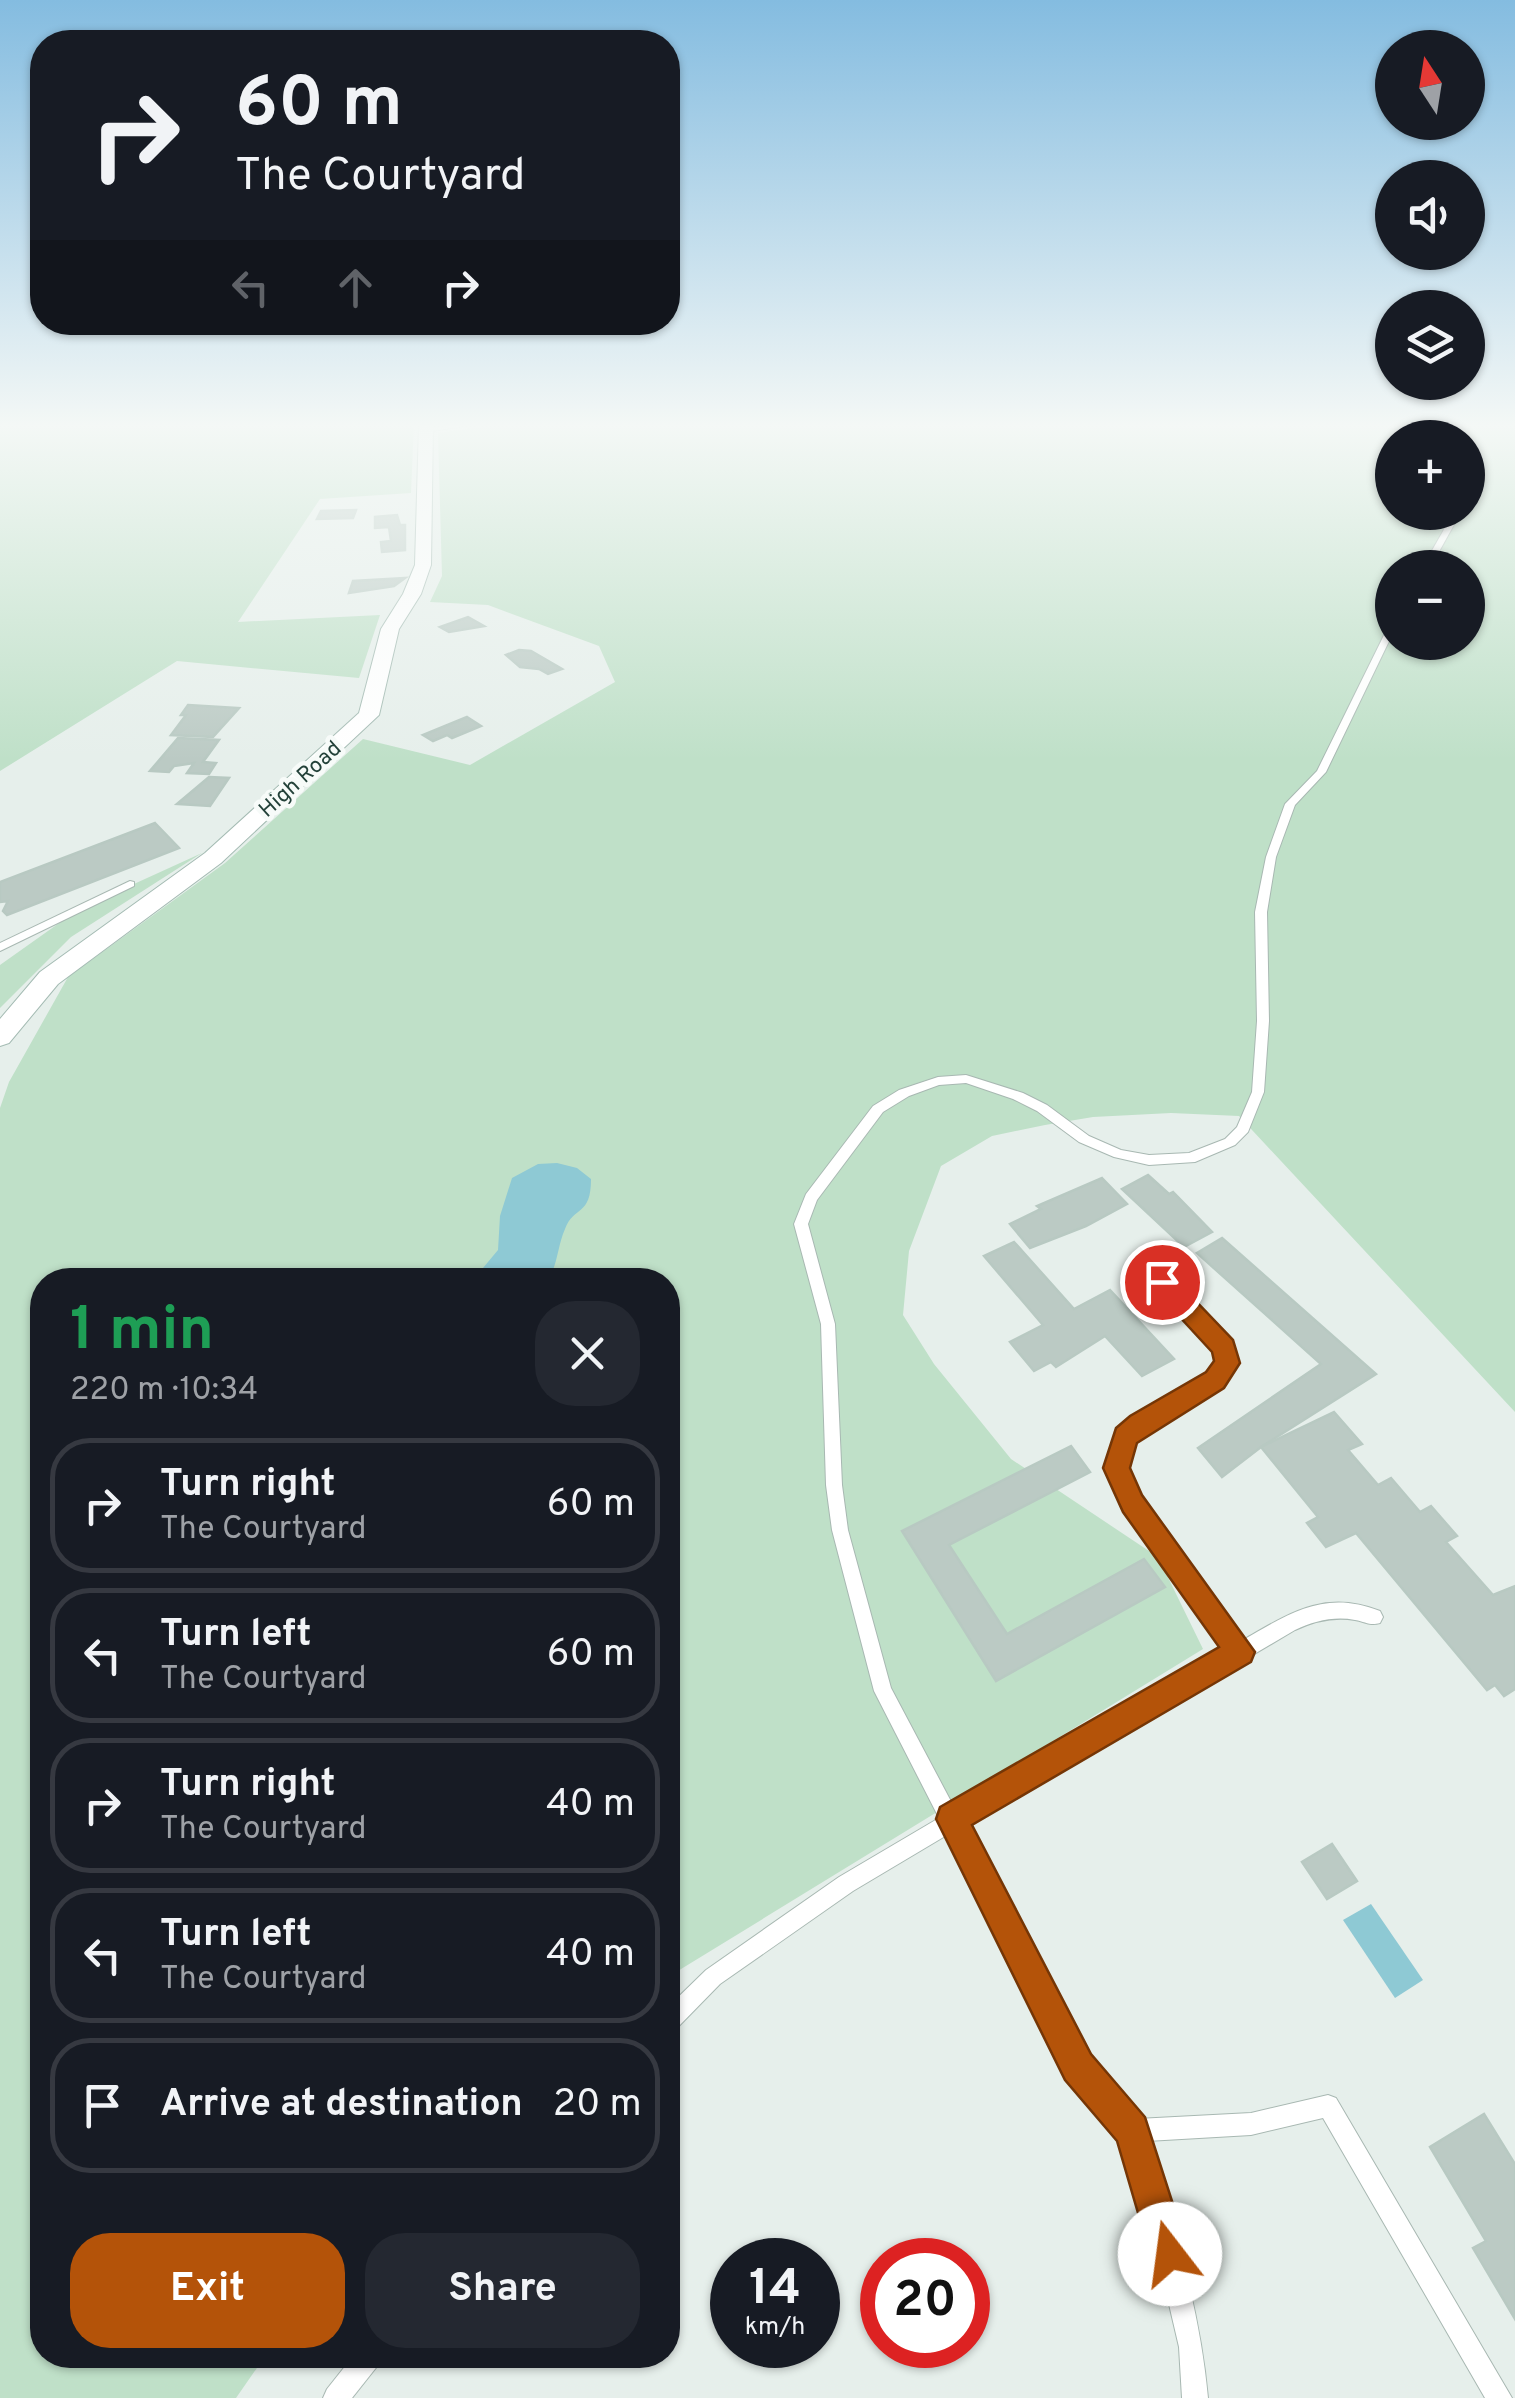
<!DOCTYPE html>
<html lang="en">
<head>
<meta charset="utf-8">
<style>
  body { margin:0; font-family:Overpass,sans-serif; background:#242831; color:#f1f3f6; height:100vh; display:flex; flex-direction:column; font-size:38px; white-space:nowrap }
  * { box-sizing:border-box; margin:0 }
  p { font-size:32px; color:#9ea1a6 }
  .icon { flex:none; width:55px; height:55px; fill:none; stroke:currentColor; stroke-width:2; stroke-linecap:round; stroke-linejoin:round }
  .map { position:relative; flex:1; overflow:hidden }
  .details { position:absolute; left:30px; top:1268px; width:650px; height:1100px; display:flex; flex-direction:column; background:#171b24; border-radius:40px; box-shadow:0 2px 8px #0004 }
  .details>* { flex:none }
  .hud { position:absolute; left:30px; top:30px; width:650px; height:305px; border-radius:40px; box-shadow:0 2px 8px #0004; background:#171b24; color:#f1f3f6; overflow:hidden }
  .needle { width:65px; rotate:348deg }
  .controls { position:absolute; left:1375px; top:30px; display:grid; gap:20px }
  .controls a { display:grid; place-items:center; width:110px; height:110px; border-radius:50%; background:#171b24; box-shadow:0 2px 8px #0004; font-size:50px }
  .speed { position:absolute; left:710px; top:2238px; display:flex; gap:20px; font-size:50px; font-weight:700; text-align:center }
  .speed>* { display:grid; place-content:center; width:130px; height:130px; border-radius:50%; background:#171b24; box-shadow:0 2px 8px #0004; line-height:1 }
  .speed small { font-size:25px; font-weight:400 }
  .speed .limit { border:15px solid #d22; background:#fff; color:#111 }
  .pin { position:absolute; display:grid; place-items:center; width:85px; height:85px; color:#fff; margin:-42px; border:5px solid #fff; border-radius:50%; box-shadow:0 2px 10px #0007 }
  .me { position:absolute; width:110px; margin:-55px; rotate:345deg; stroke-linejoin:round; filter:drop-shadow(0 0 8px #0008) }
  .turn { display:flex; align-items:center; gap:35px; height:210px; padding:0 40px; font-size:45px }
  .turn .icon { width:130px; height:130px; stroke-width:2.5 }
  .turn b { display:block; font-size:70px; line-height:85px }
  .lanes { display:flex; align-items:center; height:95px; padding:0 40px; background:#0003; justify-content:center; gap:50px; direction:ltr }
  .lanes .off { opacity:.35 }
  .round { display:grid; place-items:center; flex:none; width:105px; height:105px; border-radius:40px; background:#242831 }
  .overview { display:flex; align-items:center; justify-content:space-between; height:170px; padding:0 40px }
  h1 { font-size:60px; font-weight:700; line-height:75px; color:#1e9e55 }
  .cta { display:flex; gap:20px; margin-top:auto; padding:20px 40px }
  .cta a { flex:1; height:115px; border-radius:40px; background:#b45309; color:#fff; font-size:40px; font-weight:700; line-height:115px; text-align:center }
  .cta a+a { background:#242831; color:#f1f3f6 }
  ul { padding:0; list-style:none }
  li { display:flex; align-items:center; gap:30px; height:135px; margin:0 20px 15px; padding:0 20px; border:5px solid #363941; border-radius:40px }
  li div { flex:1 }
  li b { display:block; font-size:38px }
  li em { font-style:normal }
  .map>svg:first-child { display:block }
</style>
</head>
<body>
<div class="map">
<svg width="1515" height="2398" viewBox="0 0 1515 2398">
  <rect width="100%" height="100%" fill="#e6efeb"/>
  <g fill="#bfe0c8" fill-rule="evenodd">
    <polygon points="0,424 414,424 411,493 320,499 238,622 380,615 359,678 177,661 0,771"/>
    <path d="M502 424H1515V1412L1239 1116 1171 1113 1093 1117 1045 1125 992 1136 941 1166 909 1251 903 1315 934 1364 1011 1459 1158 1557 1203 1649 668 1977V1280H42V2355H266L236 2398H0V1108L9 1082 68 977 225 863 363 739 470 765 615 682 599 646 488 605 430 602 442 576 438 433ZM1392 438H1468V512H1392ZM1392 568H1468V642H1392Z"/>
    <polygon points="202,853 71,937 0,1008 0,965 79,909"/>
  </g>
  <g fill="#8ec9d4">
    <path d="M557 1163 577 1168 591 1179C591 1217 574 1205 565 1229 558 1245 558 1261 550 1277L473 1280 498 1250 500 1216 512 1178 538 1164Z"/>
    <polygon points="1371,1904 1423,1980 1395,1998 1343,1920"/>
  </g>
  <g fill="#bbcac4" stroke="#b8c9c2" stroke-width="2.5">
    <polygon points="356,510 353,518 317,519 321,511"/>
    <polygon points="397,515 400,525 405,525 405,550 382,552 381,542 391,541 389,527 375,528 375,517"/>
    <polygon points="405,578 394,586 349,593 353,581"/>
    <polygon points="468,617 484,626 449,632 440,627"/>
    <polygon points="519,650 531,651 562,669 548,674 539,669 520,667 506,655"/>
    <polygon points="188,705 239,708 213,737 171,735 186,715 181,715"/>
    <polygon points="467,717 481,726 452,738 447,735 433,741 423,735"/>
    <polygon points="178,738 219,740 203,762 216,763 209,774 187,773 194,763 174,766 169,772 150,771"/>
    <polygon points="209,777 229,778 210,806 177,804"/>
    <polygon points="155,823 179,848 7,915 3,911 8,901 0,902 0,882"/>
    <polygon points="1148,1175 1169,1194 1173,1192 1212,1232 1184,1247 1122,1189"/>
    <polygon points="1102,1178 1127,1204 1086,1226 1030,1248 1010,1224 1041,1209 1037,1206"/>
    <polygon points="1222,1238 1376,1374 1261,1447 1222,1477 1198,1448 1321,1364 1197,1253"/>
    <polygon points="1014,1242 1074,1309 1110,1290 1174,1359 1142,1376 1105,1336 1056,1367 1051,1362 1034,1371 1010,1342 1043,1325 984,1256"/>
    <polygon points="1334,1412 1362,1444 1348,1450 1378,1485 1391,1478 1420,1512 1431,1506 1457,1536 1446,1542 1493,1595 1515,1586 1515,1689 1504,1696 1495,1685 1487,1690 1356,1533 1326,1547 1307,1523 1318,1517 1261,1447"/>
    <polygon points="1071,1446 1090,1472 949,1545 1007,1634 1144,1559 1165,1587 996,1681 902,1531"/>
    <polygon points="1332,1844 1357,1881 1327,1899 1302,1862"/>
    <polygon points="1484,2114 1515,2164 1515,2319 1473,2248 1486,2241 1430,2147"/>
  </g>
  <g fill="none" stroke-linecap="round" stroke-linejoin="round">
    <g stroke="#a8b8b2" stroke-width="2">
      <g id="service">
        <polygon points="455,424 478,424 425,432 422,430"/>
        <polygon points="1431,424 1438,424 1452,438 1445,438"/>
        <polygon points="1454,512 1461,512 1430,568 1422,568"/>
        <path d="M1389 625H1392V635L1326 772 1295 805 1276 857 1267 912 1269 1021 1264 1092 1248 1132 1235 1145 1195 1162 1149 1165 1114 1157 1079 1142 1037 1111 1013 1099 966 1083 939 1085 909 1096 883 1112 817 1200 808 1224 835 1324 842 1485 848 1530 891 1688 955 1809 1227 1649 1114 1487 1108 1469 1119 1431 1210 1375 1219 1362 1217 1350 1157 1286 1155 1282 1157 1278 1162 1276 1167 1278 1229 1342 1235 1363 1220 1385 1132 1440 1124 1469 1127 1479 1243 1640C1290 1613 1325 1589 1380 1611L1383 1617 1380 1623C1370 1626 1366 1622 1355 1620 1334 1616 1314 1621 1295 1630L963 1826 1086 2059 1137 2119 1251 2113 1328 2095 1336 2098 1512 2398H1485L1323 2118 1251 2135 1147 2141C1174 2225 1200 2309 1208 2398H1182L1179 2347 1150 2223 1123 2137 1070 2075 947 1835 853 1891 720 1984 676 2029 668 2032V2007L706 1970 839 1877 939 1818 874 1691 832 1530 826 1485 821 1324 794 1224 806 1194 873 1106 899 1090 938 1077 966 1075 1023 1093 1047 1105 1089 1136 1121 1150 1149 1155 1189 1153 1225 1139 1237 1127 1252 1092 1257 1021 1255 912 1266 857 1285 804 1317 771Z"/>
        <polygon points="130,881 134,882 134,886 0,951 0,943"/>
        <polygon points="354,2355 382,2355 379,2364 352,2398 323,2398 327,2389"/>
      </g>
    </g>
    <g stroke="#a4bbb3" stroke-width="2">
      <polygon id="secondary" points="419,424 433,424 431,565 421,594 399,629 379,715 221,863 58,984 9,1043 0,1046 0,1019 40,972 205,853 359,713 381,629 403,594 415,565"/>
    </g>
    <use href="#service" fill="#fff" fill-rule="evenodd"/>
    <use href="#secondary" fill="#fff" fill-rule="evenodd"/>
  </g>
  <linearGradient id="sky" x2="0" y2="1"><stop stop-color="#84bce0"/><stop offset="0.56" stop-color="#f4f8f6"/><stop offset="1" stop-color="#f4f8f6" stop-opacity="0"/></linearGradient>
  <rect width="1515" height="760" fill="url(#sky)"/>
  <polygon fill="#b45309" stroke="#753606" stroke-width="2.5" points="1162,1272 1171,1275 1233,1340 1240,1363 1224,1388 1137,1443 1130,1468 1142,1495 1255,1652 1251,1662 972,1825 1091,2054 1145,2117 1189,2254 1183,2268 1170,2273 1156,2268 1150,2254 1117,2141 1065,2080 936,1819 940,1807 1219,1647 1123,1512 1103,1468 1116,1428 1130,1416 1206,1372 1214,1361 1212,1352 1154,1289 1150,1282 1154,1275"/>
  <g text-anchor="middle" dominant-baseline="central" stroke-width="9" stroke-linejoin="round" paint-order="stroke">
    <g font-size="22" fill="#24423a" stroke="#f7fbf9">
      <text transform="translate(301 780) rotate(-42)">High Road</text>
    </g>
  </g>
</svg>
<div class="controls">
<a><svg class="needle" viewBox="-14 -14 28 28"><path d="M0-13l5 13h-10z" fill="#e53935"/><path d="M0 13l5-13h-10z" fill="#9ea1a6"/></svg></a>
<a><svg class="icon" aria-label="sound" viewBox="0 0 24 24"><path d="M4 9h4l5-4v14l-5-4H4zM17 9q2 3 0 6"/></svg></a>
<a><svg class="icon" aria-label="layers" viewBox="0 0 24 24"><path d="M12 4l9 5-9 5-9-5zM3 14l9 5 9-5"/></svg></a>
<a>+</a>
<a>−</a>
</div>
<div class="speed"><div>14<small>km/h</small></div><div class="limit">20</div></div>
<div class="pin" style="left:1162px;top:1282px;background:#d93025"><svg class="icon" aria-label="arrive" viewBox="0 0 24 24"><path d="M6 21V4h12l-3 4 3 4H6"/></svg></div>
<svg class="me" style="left:1170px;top:2254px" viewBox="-20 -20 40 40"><circle r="19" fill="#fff"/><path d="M0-13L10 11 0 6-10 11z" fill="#b45309"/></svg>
<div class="hud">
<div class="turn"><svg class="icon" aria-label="right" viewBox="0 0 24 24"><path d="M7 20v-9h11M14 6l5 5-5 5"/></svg><div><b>60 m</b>The Courtyard</div></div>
<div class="lanes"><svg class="icon off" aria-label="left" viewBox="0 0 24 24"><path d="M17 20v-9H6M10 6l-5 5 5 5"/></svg><svg class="icon off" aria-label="ahead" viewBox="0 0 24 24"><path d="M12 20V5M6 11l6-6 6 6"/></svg><svg class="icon" aria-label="right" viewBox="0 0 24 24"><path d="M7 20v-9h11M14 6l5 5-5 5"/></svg></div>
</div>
<section class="details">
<div class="overview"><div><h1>1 min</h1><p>220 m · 10:34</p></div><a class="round"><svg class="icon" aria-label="close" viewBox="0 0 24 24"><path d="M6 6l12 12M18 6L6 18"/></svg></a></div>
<ul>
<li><svg class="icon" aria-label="right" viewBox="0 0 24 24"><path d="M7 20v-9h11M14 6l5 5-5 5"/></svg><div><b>Turn right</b><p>The Courtyard</p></div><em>60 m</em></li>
<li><svg class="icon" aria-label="left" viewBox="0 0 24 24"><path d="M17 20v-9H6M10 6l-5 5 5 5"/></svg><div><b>Turn left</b><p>The Courtyard</p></div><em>60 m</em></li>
<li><svg class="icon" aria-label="right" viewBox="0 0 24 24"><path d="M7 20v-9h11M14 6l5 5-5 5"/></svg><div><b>Turn right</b><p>The Courtyard</p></div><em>40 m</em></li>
<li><svg class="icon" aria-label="left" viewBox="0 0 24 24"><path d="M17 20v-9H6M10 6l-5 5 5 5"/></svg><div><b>Turn left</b><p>The Courtyard</p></div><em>40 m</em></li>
<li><svg class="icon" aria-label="arrive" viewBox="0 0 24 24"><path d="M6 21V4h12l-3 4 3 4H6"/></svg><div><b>Arrive at destination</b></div><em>20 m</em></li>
</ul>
<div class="cta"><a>Exit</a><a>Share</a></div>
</section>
</div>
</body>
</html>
